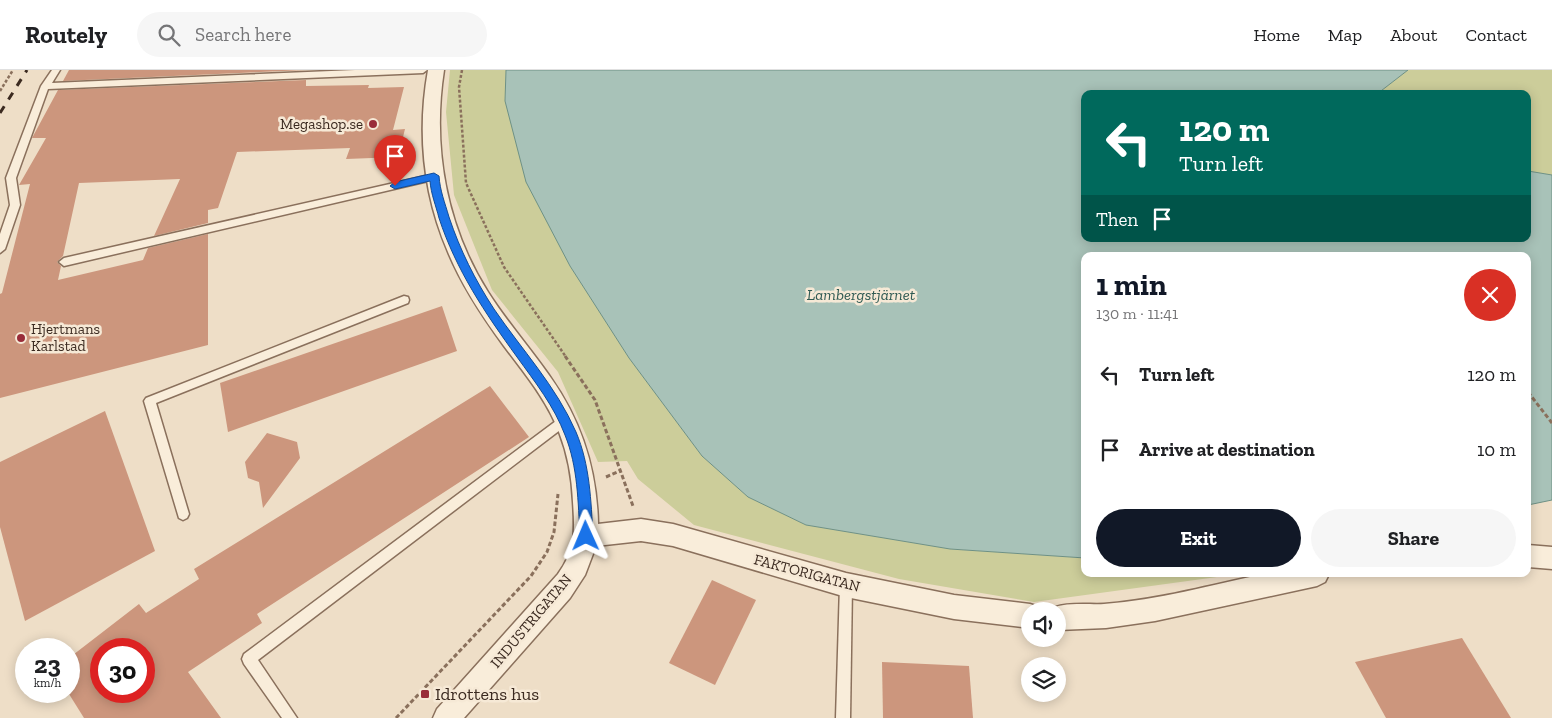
<!DOCTYPE html>
<html lang="en">
<head>
<meta charset="utf-8">
<style>
  body { margin:0; font-family:"Zilla Slab",serif; background:#f6f6f6; color:#202124; height:100vh; display:flex; flex-direction:column; font-size:19px; white-space:nowrap }
  * { box-sizing:border-box; margin:0 }
  p { font-size:16px; color:#757577 }
  .icon { flex:none; width:28px; height:28px; fill:none; stroke:currentColor; stroke-width:2; stroke-linecap:round; stroke-linejoin:round }
  .map { position:relative; flex:1; overflow:hidden }
  .drawer { position:absolute; left:1081px; top:182px; width:450px; height:325px; display:flex; flex-direction:column; background:#fff; border-radius:10px; box-shadow:0 2px 12px #0003 }
  .drawer>* { flex:none }
  .hud { position:absolute; left:1081px; top:20px; width:450px; height:152px; border-radius:10px; box-shadow:0 2px 12px #0003; background:#00695c; color:#fff; overflow:hidden }
  .tools { position:absolute; left:1021px; top:532px; display:grid; gap:10px }
  .tools a { display:grid; place-items:center; width:45px; height:45px; border-radius:50%; background:#fff; box-shadow:0 2px 12px #0003; font-size:25px }
  .speed { position:absolute; left:15px; top:568px; display:flex; gap:10px; font-size:25px; font-weight:700; text-align:center }
  .speed>* { display:grid; place-content:center; width:65px; height:65px; border-radius:50%; background:#fff; box-shadow:0 2px 12px #0003; line-height:1 }
  .speed small { font-size:12px; font-weight:400 }
  .speed .limit { border:8px solid #d22; background:#fff; color:#111 }
  .pin { position:absolute; display:grid; place-items:center; width:42px; height:42px; color:#fff; margin:-51px -21px; border-radius:50% 50% 50% 0; rotate:-45deg; box-shadow:0 0 5px #0007 }
  .pin .icon { rotate:45deg }
  .me { position:absolute; width:55px; margin:-28px; rotate:359deg; stroke-linejoin:round; filter:drop-shadow(0 0 4px #0008) }
  .turn { display:flex; align-items:center; gap:18px; height:105px; padding:0 15px; font-size:22px }
  .turn .icon { width:65px; height:65px; stroke-width:2.5 }
  .turn b { display:block; font-size:35px; line-height:42px }
  .then { display:flex; align-items:center; height:48px; padding:0 15px; background:#0003; gap:10px; font-size:19px }
  .round { display:grid; place-items:center; flex:none; width:52px; height:52px; border-radius:26px; background:#f6f6f6 }
  .head { display:flex; align-items:center; justify-content:space-between; height:85px; padding:0 15px }
  h1 { font-size:30px; font-weight:700; line-height:38px; color:#111827 }
  .cta { display:flex; gap:10px; margin-top:auto; padding:10px 15px }
  .cta a { flex:1; height:58px; border-radius:30px; background:#111827; color:#fff; font-size:20px; font-weight:700; line-height:58px; text-align:center }
  .cta a+a { background:#f6f6f6; color:#202124 }
  ul { padding:0; list-style:none }
  li { display:flex; align-items:center; gap:15px; height:75px; padding:0 15px }
  li div { flex:1 }
  li b { display:block; font-size:19px }
  li em { font-style:normal }
  header { display:flex; align-items:center; gap:30px; box-sizing:border-box; height:70px; padding:0 25px; background:#fff; border-bottom:1px solid #e0e0e0 }
  header strong { font-size:24px }
  nav { display:flex; gap:28px; margin-inline-start:auto; font-size:18px }
  .search { width:350px; height:45px; background:#f6f6f6; display:flex; align-items:center; gap:12px; box-sizing:border-box; padding:0 18px; border-radius:28px; color:#757577; font-size:19px }
  .map>svg:first-child { display:block }
</style>
</head>
<body>
<header>
<strong>Routely</strong>
<div class="search"><svg class="icon" aria-label="search" viewBox="0 0 24 24"><circle cx="10" cy="10" r="6"/><path d="M15 15l6 6"/></svg>Search here</div>
<nav><a>Home</a><a>Map</a><a>About</a><a>Contact</a></nav>
</header>
<div class="map">
<svg width="1552" height="648" viewBox="0 0 1552 648">
  <rect width="100%" height="100%" fill="#eedec7"/>
  <g fill="#cccd9a">
    <polygon points="450,0 506,0 505,31 570,196 629,288 702,386 748,427 806,455 950,479 1085,488 1085,504 1239,504 1034,532 899,509 694,455 638,409 627,391 598,392 558,302 492,220 454,125 446,42"/>
    <polygon points="1408,0 1552,0 1552,105 1528,101 1528,24 1377,24"/>
  </g>
  <polygon fill="#a8c2b8" stroke="#6e9185" points="506,0 1408,0 1377,24 1085,24 1085,169 1528,169 1528,101 1552,105 1552,430 1528,435 1528,186 1085,186 1085,488 950,479 806,455 748,427 702,386 629,288 570,196 526,112 505,31"/>
  <g fill="#cc967d" fill-rule="evenodd">
    <polygon points="69,0 306,0 63,11"/>
    <polygon points="306,10 306,16 369,15 368,18 404,17 393,60 405,59 398,87 346,89 350,78 237,82 218,138 208,140 208,153 154,166 180,109 79,113 63,186 57,192 61,196 58,210 143,190 148,178 208,164 208,275 0,328 0,224 2,223 30,114 19,115 46,68 32,68 58,20"/>
    <polygon points="442,236 457,281 228,362 220,313"/>
    <path d="M490 316 529 367 257 544 262 553 188 602 221 648H84L69 624V588L139 534 146 543 199 509 194 499ZM101 579H144V621H101Z"/>
    <polygon points="105,341 155,481 25,551 0,457 0,392"/>
    <polygon points="267,363 297,372 300,388 263,438 259,412 248,408 245,392"/>
    <polygon points="712,510 756,530 715,615 669,593"/>
    <polygon points="1462,568 1511,648 1386,648 1355,592"/>
    <polygon points="882,592 969,596 973,648 883,648"/>
  </g>
  <g fill="none" stroke-linecap="round" stroke-linejoin="round">
    <g stroke="#8a705c" stroke-width="3">
      <g id="service">
        <polygon points="52,0 60,0 52,13 355,0 427,0 423,3 48,19 16,108 20,135 5,179 0,183 0,164 10,135 6,108 41,16"/>
        <polygon points="434,104 437,105 437,109 64,196 59,192 64,188"/>
        <polygon points="404,226 408,227 409,230 408,233 156,333 189,444 187,448 183,450 179,448 144,331 146,328"/>
        <polygon points="564,345 568,346 570,350 568,354 258,590 297,648 282,648 244,594 242,589 244,584"/>
        <polygon points="846,509 851,511 852,515 850,648 836,648 840,515 841,511"/>
      </g>
    </g>
    <g stroke="#8a705c" stroke-width="3">
      <g id="minor">
        <path d="M428 0H444C432 77 446 156 488 222 507 252 531 279 551 308 582 352 597 400 598 454L641 449 673 454 846 503 954 525 1030 534 1039 537 1040 541H1030V558L954 549 846 527 673 476 641 471 596 476 585 505 570 528 464 648H433L437 639 558 504C576 479 575 461 573 432 572 408 568 385 559 362 547 330 524 303 504 276 482 246 462 216 448 182 423 124 417 62 428 0Z"/>
        <polygon points="1528,475 1552,477 1552,499 1528,497"/>
        <path d="M1264 504H1329L1325 512 1317 516 1155 551 1106 558 1058 560V541H1049C1058 531 1090 535 1104 534 1158 530 1211 515 1264 504Z"/>
      </g>
    </g>
    <g stroke="#8a705c" stroke-width="2.5" stroke-dasharray="3 2" stroke-linecap="butt">
      <polyline points="462,0 459,17 466,113 504,197 566,287"/>
      <polyline points="0,21 13,0"/>
    </g>
    <g stroke="#8a705c" stroke-width="3" stroke-dasharray="4.5 2.5" stroke-linecap="butt">
      <polyline points="565,286 595,330 633,436"/>
      <polyline points="1528,322 1552,353"/>
      <polyline points="606,407 620,401"/>
      <polyline points="396,648 531,506 547,482 554,462 558,424"/>
    </g>
    <use href="#service" fill="#f9edda" fill-rule="evenodd"/>
    <use href="#minor" fill="#f9edda" fill-rule="evenodd"/>
    <polyline stroke="#3b2a20" stroke-width="3" stroke-dasharray="8 8" stroke-linecap="butt" points="0,43 27,0"/>
  </g>
  <path fill="#1a73e8" stroke="#114b97" d="M434 103 439 106C440 121 445 133 449 147 460 180 475 210 494 239 522 280 556 316 576 362 590 395 591 431 593 466L591 470 586 472 582 470 580 466C578 432 578 397 565 365 554 336 535 312 517 287 485 243 456 200 439 148 436 136 431 124 430 111L395 119 390 116 395 112Z"/>
  <g fill="#992c39" stroke="#f6e9d6" stroke-width="2">
    <circle cx="373" cy="54" r="5"/>
    <circle cx="21" cy="268" r="5"/>
    <rect x="420" y="619" width="10" height="10" rx="2.5"/>
  </g>
  <g text-anchor="middle" dominant-baseline="central" stroke-width="5" stroke-linejoin="round" paint-order="stroke">
    <g font-size="15" fill="#3b2a20" stroke="#f6e9d6" text-anchor="end">
      <text x="363" y="54">Megashop.se</text>
      <text x="31" y="259" text-anchor="start">Hjertmans<tspan x="31" dy="17">Karlstad</tspan></text>
    </g>
    <g font-size="15" fill="#3b2a20" stroke="#f6e9d6">
      <text transform="translate(807 503) rotate(15)">FAKTORIGATAN</text>
      <text transform="translate(531 551) rotate(-50)">INDUSTRIGATAN</text>
    </g>
    <g font-size="16" font-style="italic" fill="#2f5a53" stroke="#f6e9d6">
      <text x="861" y="224">Lambergstjärnet</text>
    </g>
    <g font-size="18" fill="#3b2a20" stroke="#f6e9d6" text-anchor="start">
      <text x="435" y="624">Idrottens hus</text>
    </g>
  </g>
</svg>
<div class="tools">
<a><svg class="icon" aria-label="sound" viewBox="0 0 24 24"><path d="M4 9h4l5-4v14l-5-4H4zM17 9q2 3 0 6"/></svg></a>
<a><svg class="icon" aria-label="layers" viewBox="0 0 24 24"><path d="M12 4l9 5-9 5-9-5zM3 14l9 5 9-5"/></svg></a>
</div>
<div class="speed"><div>23<small>km/h</small></div><div class="limit">30</div></div>
<div class="pin" style="left:395px;top:116px;background:#d93025"><svg class="icon" aria-label="arrive" viewBox="0 0 24 24"><path d="M6 21V4h12l-3 4 3 4H6"/></svg></div>
<svg class="me" style="left:586px;top:466px" viewBox="-20 -20 40 40"><path d="M0-17L14 15 0 8-14 15z" fill="#1a73e8" stroke="#fff" stroke-width="4"/></svg>
<div class="hud">
<div class="turn"><svg class="icon" aria-label="left" viewBox="0 0 24 24"><path d="M17 20v-9H6M10 6l-5 5 5 5"/></svg><div><b>120 m</b>Turn left</div></div>
<div class="then">Then<svg class="icon" aria-label="arrive" viewBox="0 0 24 24"><path d="M6 21V4h12l-3 4 3 4H6"/></svg></div>
</div>
<section class="drawer">
<div class="head"><div><h1>1 min</h1><p>130 m · 11:41</p></div><a class="round" style="background:#d93025;color:#fff"><svg class="icon" aria-label="close" viewBox="0 0 24 24"><path d="M6 6l12 12M18 6L6 18"/></svg></a></div>
<ul>
<li><svg class="icon" aria-label="left" viewBox="0 0 24 24"><path d="M17 20v-9H6M10 6l-5 5 5 5"/></svg><div><b>Turn left</b></div><em>120 m</em></li>
<li><svg class="icon" aria-label="arrive" viewBox="0 0 24 24"><path d="M6 21V4h12l-3 4 3 4H6"/></svg><div><b>Arrive at destination</b></div><em>10 m</em></li>
</ul>
<div class="cta"><a>Exit</a><a>Share</a></div>
</section>
</div>
</body>
</html>
